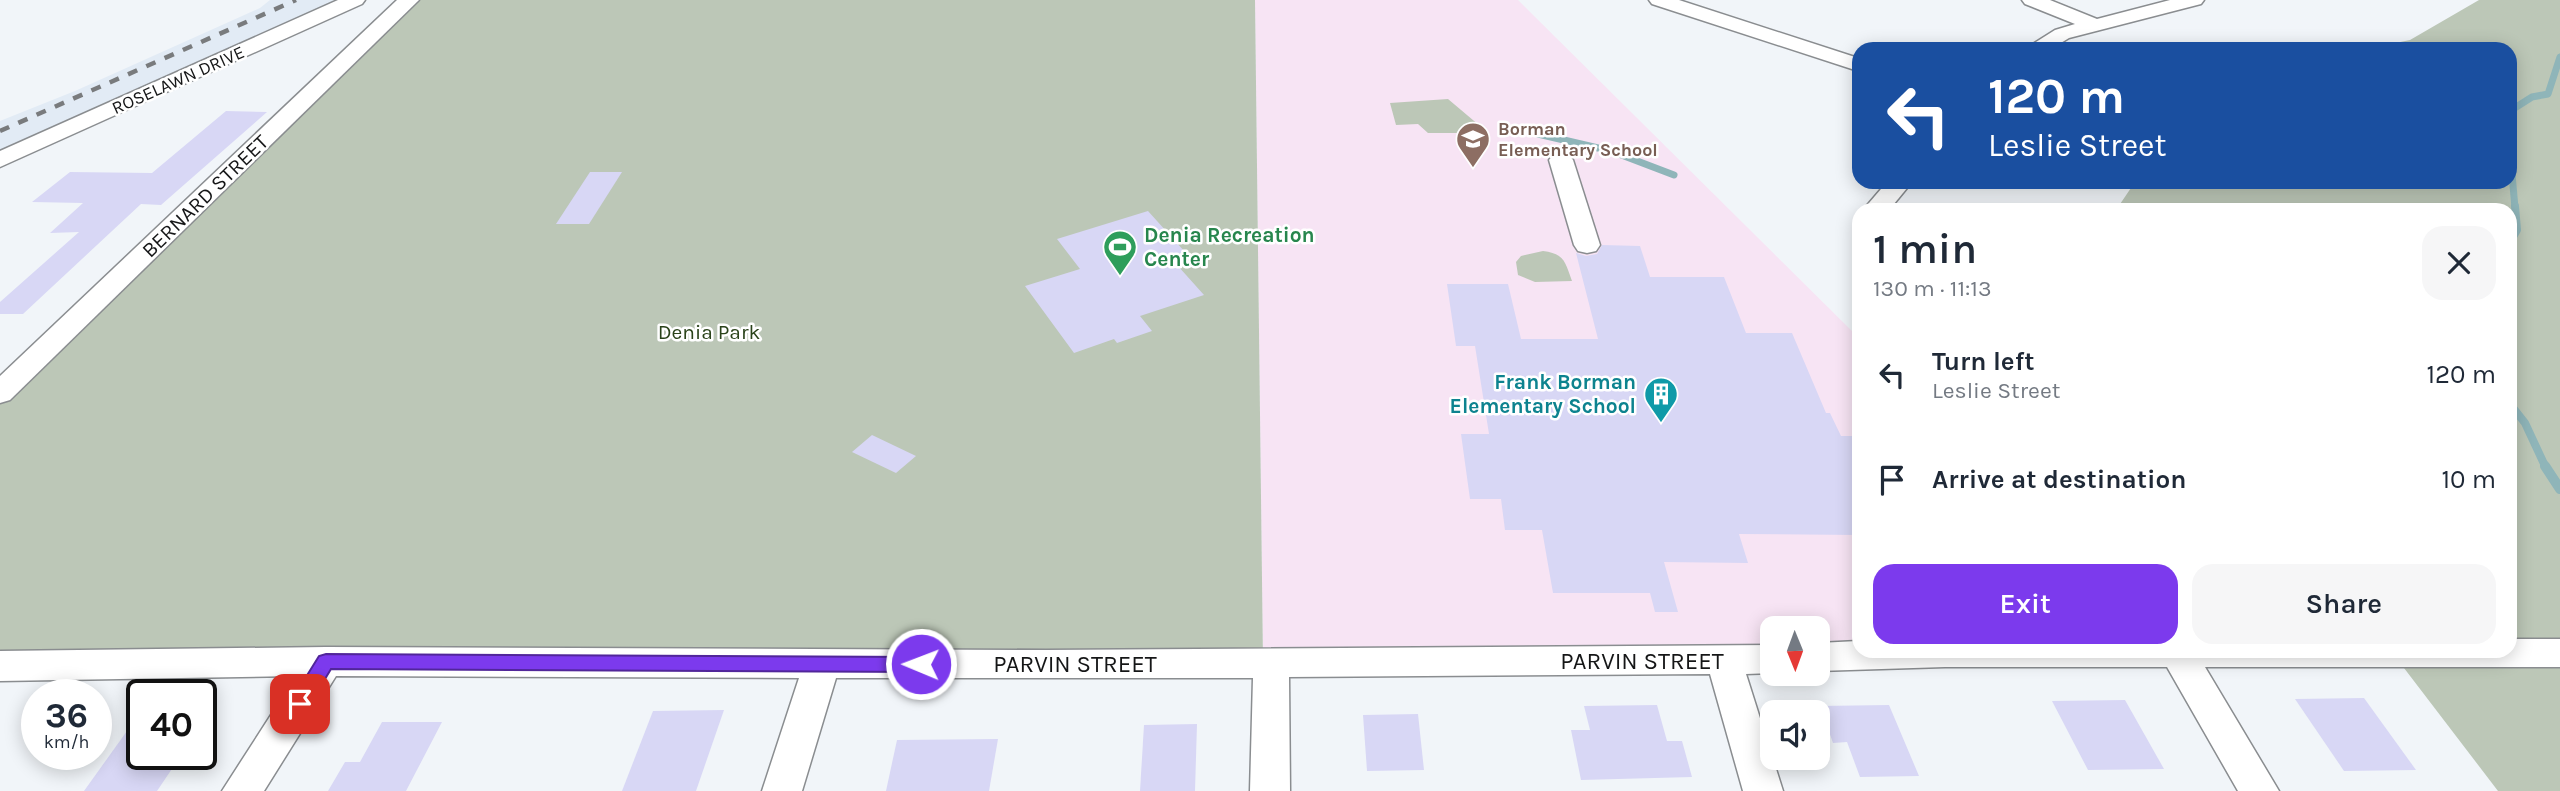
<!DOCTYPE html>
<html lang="en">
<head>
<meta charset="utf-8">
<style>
  body { margin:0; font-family:Karla,sans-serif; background:#f6f6f7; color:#1f2937; height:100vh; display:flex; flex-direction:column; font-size:26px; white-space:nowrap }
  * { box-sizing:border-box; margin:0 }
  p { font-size:23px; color:#747a83 }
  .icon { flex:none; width:38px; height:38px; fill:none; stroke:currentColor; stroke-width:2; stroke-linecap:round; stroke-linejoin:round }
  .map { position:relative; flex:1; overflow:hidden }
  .sheet { position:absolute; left:1852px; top:203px; width:665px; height:455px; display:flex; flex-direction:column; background:#fff; border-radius:21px; box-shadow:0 4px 18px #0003 }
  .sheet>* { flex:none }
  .guide { position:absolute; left:1852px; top:42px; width:665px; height:147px; border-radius:21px; box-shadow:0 4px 18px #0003; background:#1a4fa0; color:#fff; overflow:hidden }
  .needle { width:46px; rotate:179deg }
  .controls { position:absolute; left:1760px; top:616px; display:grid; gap:14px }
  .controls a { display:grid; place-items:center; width:70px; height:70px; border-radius:14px; background:#fff; box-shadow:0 4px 18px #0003; font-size:35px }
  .speed { position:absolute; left:21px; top:679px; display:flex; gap:14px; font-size:35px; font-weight:700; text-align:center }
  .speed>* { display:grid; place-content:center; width:91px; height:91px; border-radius:50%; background:#fff; box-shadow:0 4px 18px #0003; line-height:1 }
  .speed small { font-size:18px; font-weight:400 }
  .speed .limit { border:4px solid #111; border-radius:10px; background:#fff; color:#111 }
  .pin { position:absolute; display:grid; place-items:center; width:60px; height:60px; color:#fff; margin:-30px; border-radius:14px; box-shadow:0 4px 10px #0006 }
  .me { position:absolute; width:77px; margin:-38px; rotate:271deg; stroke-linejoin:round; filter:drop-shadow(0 0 5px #0008) }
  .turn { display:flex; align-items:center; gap:24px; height:147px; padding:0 21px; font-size:32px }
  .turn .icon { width:91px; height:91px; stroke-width:2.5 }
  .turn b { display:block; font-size:49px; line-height:60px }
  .round { display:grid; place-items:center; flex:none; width:74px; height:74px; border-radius:21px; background:#f6f6f7 }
  .overview { display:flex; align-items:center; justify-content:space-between; height:119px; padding:0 21px }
  h1 { font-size:42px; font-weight:600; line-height:52px }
  .action { display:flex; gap:14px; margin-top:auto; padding:14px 21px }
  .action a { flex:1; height:80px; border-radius:21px; background:#7c3aed; color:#fff; font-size:28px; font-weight:600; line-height:80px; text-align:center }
  .action a+a { background:#f6f6f7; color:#1f2937 }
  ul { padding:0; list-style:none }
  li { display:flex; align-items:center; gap:21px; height:105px; padding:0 21px }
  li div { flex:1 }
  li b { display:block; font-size:26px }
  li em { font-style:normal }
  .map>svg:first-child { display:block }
</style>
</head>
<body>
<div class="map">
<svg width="2560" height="791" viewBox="0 0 2560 791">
  <rect width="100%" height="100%" fill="#f1f5f9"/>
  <polygon fill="#e2ebf5" points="270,0 338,0 0,153 0,121 75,91 260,8"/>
  <polygon fill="#f7e4f4" points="1255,0 1518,0 1858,337 1858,651 2175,651 1818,657 1818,628 1773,628 1773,658 1263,662"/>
  <g fill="#bcc7b7">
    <polygon points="406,0 1255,0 1263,662 0,666 0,391"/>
    <polygon points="2479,0 2560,0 2560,791 2498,791 2391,651 2510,651 2510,210 2116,210 2135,182 2510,182 2510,49 2366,49 2410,40"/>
    <polygon points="1448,99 1480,126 1470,133 1428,133 1418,124 1396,125 1390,103"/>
    <path d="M1543 251C1565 254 1565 262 1572 281L1535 282 1518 275 1516 262 1521 256Z"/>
  </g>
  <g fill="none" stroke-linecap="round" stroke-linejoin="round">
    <g stroke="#8fb5b9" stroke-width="7">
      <polyline points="2510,111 2532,97 2548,94 2560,57"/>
      <polyline points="1538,134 1611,151 1674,175"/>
      <polyline points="2510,151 2515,208"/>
    </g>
    <g stroke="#8fb5b9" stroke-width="8">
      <polyline points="2510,242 2517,230 2515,206"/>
      <polyline points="2510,404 2525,423 2546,468"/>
    </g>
    <polyline stroke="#8fb5b9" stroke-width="10" points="2545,466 2560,489"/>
  </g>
  <g fill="#d8d7f5">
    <polygon points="226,111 267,112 161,205 141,204 23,314 0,314 0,302 79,232 50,233 83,203 32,202 70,172 152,173"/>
    <polygon points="590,172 622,172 589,224 556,224"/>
    <polygon points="1148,211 1185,252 1169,256 1204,295 1140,316 1152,331 1117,343 1114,339 1074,353 1025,286 1080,269 1057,239"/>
    <polygon points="1602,245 1640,246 1650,277 1724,277 1746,333 1792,333 1826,413 1830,413 1841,436 1858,436 1858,535 1739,534 1748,563 1664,562 1678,612 1655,612 1650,593 1553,593 1542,530 1505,530 1501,499 1470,499 1461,434 1489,434 1475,346 1456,346 1447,284 1508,284 1521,339 1598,339 1576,253 1586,256 1597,254"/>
    <polygon points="872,435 916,456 896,473 852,452"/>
    <polygon points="2364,698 2416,770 2344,771 2295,699"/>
    <polygon points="2125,700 2164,769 2088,770 2052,701"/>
    <polygon points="1657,705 1667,741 1682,741 1692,777 1581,780 1571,730 1590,730 1584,706"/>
    <polygon points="1889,705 1919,776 1860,777 1847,742 1833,743 1820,706"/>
    <polygon points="142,710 142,754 182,754 157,791 84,791"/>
    <polygon points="724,710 696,791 622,791 653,711"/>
    <polygon points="1418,714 1424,770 1367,771 1363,715"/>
    <polygon points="382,722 442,722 406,791 328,791 345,762 360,762"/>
    <polygon points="1197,724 1195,791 1140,791 1144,725"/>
    <polygon points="998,739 989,791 886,791 897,740"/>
  </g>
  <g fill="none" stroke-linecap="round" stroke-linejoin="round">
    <g stroke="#8a8d90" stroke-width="3">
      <g id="minor">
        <polygon points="338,0 365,0 362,4 0,167 0,151"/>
        <polygon points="397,0 419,0 10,400 0,403 0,376"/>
        <polygon points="1649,0 1679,0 1858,58 1858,71 1652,4"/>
        <polygon points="2022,0 2050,0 2097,19 2170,0 2204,0 2201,4 2069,38 2051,49 2025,49 2055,30 2075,24 2025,4"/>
        <polygon points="1561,153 1569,155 1573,160 1600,245 1596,251 1587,253 1578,251 1574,245 1549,160 1553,155"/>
        <polygon points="1887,182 1912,182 1889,210 1863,210"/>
        <polygon points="2510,639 2560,639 2560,667 2205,667 2279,791 2238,791 2167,667 1945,667 1818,671 1818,643 1858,641 1858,651 2510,651"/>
        <polygon points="1773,645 1773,673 1746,674 1783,791 1743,791 1710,674 1289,677 1290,791 1250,791 1253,678 836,678 802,791 762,791 799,678 336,676 264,791 222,791 296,676 0,681 0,651 326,647 1046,650"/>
      </g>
    </g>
    <use href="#minor" fill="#fff" fill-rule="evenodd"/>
    <polyline stroke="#797b7d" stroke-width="4.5" stroke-dasharray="10 10" stroke-linecap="butt" points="0,131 296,0"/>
  </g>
  <polygon fill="#7c3aed" stroke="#51269a" stroke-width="2" points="326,654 921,657 928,659 931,664 928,670 921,672 331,669 307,709 300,712 293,709 290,704 293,698 319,656"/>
  <defs>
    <g id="school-pin" transform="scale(1.75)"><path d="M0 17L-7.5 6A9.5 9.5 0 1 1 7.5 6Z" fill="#8d6e63" stroke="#fff"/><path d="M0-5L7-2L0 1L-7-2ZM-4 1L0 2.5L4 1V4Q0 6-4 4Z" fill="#fff"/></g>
    <g id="stadium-pin" transform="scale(1.75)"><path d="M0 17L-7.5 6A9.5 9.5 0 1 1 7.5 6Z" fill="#2e9e5b" stroke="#fff"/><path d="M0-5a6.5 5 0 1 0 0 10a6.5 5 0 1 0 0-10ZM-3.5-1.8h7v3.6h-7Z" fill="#fff"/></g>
    <g id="building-pin" transform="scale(1.75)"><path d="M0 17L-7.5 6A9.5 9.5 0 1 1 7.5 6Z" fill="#0f9aa8" stroke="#fff"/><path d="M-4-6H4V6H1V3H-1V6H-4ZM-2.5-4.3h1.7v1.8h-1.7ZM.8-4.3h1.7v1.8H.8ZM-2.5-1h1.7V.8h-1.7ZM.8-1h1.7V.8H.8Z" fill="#fff"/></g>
  </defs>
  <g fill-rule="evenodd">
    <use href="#school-pin" x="1473" y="139"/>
    <use href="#stadium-pin" x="1120" y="247"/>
    <use href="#building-pin" x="1661" y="394"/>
  </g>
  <g text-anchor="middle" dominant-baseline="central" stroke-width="5" stroke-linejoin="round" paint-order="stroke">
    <g font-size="18" fill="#151617" stroke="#fff">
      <text transform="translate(178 80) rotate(-24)">ROSELAWN DRIVE</text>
    </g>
    <g font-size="18" font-weight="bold" fill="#785e54" stroke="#fff" text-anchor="start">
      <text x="1498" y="129">Borman<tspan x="1498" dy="21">Elementary School</tspan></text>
    </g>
    <g font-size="21" fill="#151617" stroke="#fff">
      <text transform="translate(205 196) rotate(-44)">BERNARD STREET</text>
    </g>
    <g font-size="21" font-weight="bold" fill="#27864d" stroke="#fff" text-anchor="start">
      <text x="1144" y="235">Denia Recreation<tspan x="1144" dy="24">Center</tspan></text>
    </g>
    <g font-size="21" fill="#2a431a" stroke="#fff">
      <text x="709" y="332">Denia Park</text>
    </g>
    <g font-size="21" font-weight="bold" fill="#0d838f" stroke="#fff" text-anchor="end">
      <text x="1636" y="382">Frank Borman<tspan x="1636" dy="24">Elementary School</tspan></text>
    </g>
    <g font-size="24" fill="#151617" stroke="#fff">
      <text x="1642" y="661">PARVIN STREET</text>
      <text x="1075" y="664">PARVIN STREET</text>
    </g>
  </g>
</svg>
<div class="controls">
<a><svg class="needle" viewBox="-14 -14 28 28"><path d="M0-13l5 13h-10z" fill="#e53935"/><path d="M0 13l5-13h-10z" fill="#747a83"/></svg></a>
<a><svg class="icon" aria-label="sound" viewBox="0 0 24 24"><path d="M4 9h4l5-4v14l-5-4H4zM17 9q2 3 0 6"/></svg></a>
</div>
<div class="speed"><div>36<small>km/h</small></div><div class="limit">40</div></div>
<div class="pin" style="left:300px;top:704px;background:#d93025"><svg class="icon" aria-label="arrive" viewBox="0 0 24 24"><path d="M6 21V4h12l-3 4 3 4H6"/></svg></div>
<svg class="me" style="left:921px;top:664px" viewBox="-20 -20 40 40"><circle r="17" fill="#7c3aed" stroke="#fff" stroke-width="3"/><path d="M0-11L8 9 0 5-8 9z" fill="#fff"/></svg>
<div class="guide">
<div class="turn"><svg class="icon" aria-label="left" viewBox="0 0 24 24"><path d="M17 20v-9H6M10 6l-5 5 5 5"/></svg><div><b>120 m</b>Leslie Street</div></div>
</div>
<section class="sheet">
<div class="overview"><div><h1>1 min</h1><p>130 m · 11:13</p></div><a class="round"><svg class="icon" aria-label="close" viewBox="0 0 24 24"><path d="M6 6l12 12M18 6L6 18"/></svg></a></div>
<ul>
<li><svg class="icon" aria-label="left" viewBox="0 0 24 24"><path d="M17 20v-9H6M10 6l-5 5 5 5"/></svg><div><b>Turn left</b><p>Leslie Street</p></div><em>120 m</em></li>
<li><svg class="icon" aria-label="arrive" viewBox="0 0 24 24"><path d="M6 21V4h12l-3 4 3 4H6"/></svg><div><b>Arrive at destination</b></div><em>10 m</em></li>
</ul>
<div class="action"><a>Exit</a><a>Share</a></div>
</section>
</div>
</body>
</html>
